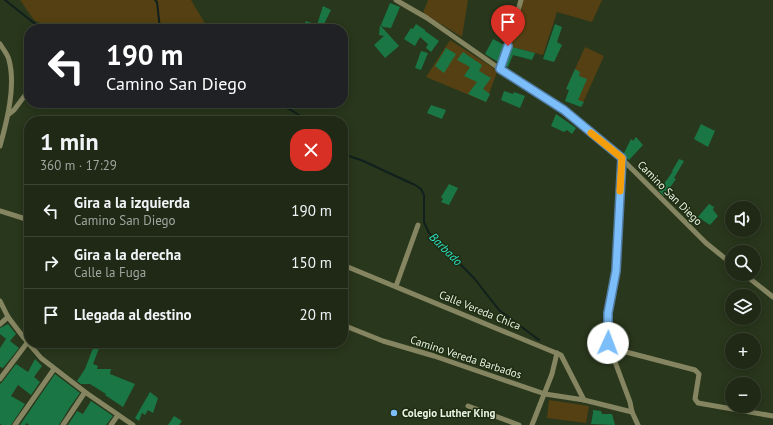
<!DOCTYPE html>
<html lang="es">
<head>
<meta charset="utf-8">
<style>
  body { margin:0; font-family:"PT Sans",sans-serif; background:#2c3522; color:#f1f3f6; height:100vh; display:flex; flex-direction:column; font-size:15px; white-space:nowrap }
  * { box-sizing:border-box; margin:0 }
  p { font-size:13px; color:#a1a6a0 }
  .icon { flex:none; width:22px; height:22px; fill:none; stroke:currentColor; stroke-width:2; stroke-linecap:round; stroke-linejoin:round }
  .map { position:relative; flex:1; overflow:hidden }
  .drawer { position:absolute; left:24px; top:116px; width:324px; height:232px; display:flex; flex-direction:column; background:#1f2915; border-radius:16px; box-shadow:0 2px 10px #0003,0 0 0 1px #3c4534 }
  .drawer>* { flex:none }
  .hud { position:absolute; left:24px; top:24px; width:324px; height:84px; border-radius:16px; box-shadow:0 2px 10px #0003,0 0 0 1px #3c4534; background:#202124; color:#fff; overflow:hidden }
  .buttons { position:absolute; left:725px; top:201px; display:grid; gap:8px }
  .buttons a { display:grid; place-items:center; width:36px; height:36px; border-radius:50%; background:#1f2915; box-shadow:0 2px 10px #0003,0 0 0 1px #3c4534; font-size:20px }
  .pin { position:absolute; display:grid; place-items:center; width:34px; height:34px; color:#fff; margin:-41px -17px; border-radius:50% 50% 50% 0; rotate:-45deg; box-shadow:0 0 4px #0007 }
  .pin .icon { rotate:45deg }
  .me { position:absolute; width:44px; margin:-22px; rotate:2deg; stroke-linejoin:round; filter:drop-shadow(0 0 3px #0008) }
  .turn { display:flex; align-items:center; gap:14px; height:84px; padding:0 16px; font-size:18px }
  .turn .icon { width:52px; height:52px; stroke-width:2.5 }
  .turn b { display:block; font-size:28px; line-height:34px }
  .round { display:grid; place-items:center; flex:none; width:42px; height:42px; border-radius:16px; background:#2c3522 }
  .overview { display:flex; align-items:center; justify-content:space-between; height:68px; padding:0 16px }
  h1 { font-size:24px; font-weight:700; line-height:30px }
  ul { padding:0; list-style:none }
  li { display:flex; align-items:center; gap:12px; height:52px; padding:0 16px; border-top:1px solid #3c4534 }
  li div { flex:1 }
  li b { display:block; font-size:15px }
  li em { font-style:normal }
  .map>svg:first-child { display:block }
</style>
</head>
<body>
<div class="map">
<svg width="773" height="425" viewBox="0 0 773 425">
  <rect width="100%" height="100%" fill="#29371c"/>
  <g fill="#544012">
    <polygon points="20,0 191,0 206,25 200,29 151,29 151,27 148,26 145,29 136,29 134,26 116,29 49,29 48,27 34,20"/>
    <polygon points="428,0 468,0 462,37 423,13"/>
    <polygon points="522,0 602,0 592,22 557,12 543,55 508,46"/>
    <polygon points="450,40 495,69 497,72 486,102 426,77"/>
    <polygon points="585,47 604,56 581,107 569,90 566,89"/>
    <polygon points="549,400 589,406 586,423 547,418"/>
  </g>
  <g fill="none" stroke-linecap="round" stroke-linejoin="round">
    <g stroke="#10201d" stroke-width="2">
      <polyline points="5,0 34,23 45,29"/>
      <polyline points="155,0 157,2 160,29"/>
      <path d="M103 29C119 25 131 21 147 29"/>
      <polyline points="205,103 208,104 225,104 241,107 257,103"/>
      <path d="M274 103C284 106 299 113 305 121"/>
      <polyline points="343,154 361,160 415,185 421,189 424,195 424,222 429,233 474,278 499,310 539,340"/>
    </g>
  </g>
  <g fill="#1a7745">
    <polygon points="390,3 400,7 391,28 383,27 381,25"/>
    <polygon points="323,6 331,10 324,24 333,29 312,29 304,25 306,21 317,25"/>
    <polygon points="416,24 425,30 425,31 439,41 431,52 426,48 428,44 420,37 415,46 404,39 411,28 413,29"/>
    <polygon points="555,24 562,27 557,42 562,45 554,62 543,59"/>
    <polygon points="380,25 399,46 385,58 374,45 384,36 379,35"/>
    <polygon points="493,39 504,45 498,62 485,54"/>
    <polygon points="512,47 535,53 532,60 513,55 508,67 505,66"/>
    <polygon points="446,48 456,54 444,73 435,66"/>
    <polygon points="421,51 428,53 421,70 415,68"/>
    <polygon points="463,52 482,65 479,71 491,78 483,89 490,94 486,102 468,94 477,82 464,76 470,67 457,60"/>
    <polygon points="575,69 580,72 579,76 587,79 578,100 584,102 581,107 565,101 569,90 566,89"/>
    <polygon points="504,91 513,94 514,92 525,96 520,108 501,100"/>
    <polygon points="431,105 446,110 442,119 427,113"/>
    <polygon points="556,114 576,128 572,134 567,130 564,132 551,126"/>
    <polygon points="701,124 715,131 708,147 694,139"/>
    <polygon points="636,137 643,145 629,160 623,155 631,139 633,141"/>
    <polygon points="679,159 684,161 674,178 676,179 664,196 659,191 673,171 672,171"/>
    <polygon points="449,184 458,188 449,205 441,202 443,199 441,197"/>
    <polygon points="709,204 714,207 713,210 718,216 710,225 698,217"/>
    <polygon points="8,324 16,334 10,341 19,348 3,368 0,367 0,348 6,339 0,334 0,328"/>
    <polygon points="95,343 101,343 93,364 98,366 97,369 111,369 110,374 135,384 123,407 105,395 106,394 90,384 81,384 77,381 85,369"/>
    <polygon points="35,359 42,366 34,377 40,382 31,395 18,385 11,396 25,404 11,425 2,425 0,424 0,384 3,381 16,364 28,372"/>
    <polygon points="55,374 80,393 70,407 59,425 29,425 27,423 25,425 20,425"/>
    <polygon points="150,392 158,398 153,413 148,410 145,415 142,413 139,421 135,418"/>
    <polygon points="91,401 113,416 106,425 68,425 77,411 83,414"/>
    <polygon points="593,410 601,411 602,414 612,414 615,425 591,424 593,413"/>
    <polygon points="174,416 182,421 179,425 168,425"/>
  </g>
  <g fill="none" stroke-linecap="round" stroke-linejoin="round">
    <g stroke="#858561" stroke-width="5">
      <polyline points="396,0 427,18 500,69 564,110 621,158 706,243 732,264"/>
      <path d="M0 44C3 49 8 55 9 60 16 86 7 121 0 146"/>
      <polyline points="500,69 508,46 521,0"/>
      <polyline points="9,114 14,110 29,90"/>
      <polyline points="621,158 616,271 608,313 608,343 630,402 632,412 638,425"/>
      <polyline points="0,211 29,220"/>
      <polyline points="343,265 561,355 584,400"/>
      <polyline points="744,274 773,297"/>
      <polyline points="396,286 418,225"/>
      <polyline points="0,301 8,317 24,338 41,358 85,392 133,425"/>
      <polyline points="0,324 8,317"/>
      <polyline points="343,325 383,341 434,356 545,394 584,400 632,412"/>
      <polyline points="610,350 626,352 695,370 699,374 695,399 698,403 773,416"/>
      <polyline points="0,379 27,343"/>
      <polyline points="468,406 519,425"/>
      <polyline points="15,425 54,369"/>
      <polyline points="63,425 85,392"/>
      <polyline points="111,425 118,415"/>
      <polyline points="532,425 552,374 557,353"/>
    </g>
  </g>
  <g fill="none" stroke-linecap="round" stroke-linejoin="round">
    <g stroke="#517ca2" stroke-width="10">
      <polyline id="route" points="508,46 500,69 564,110 622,158 616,271 608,313 608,343"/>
    </g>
    <use href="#route" stroke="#7cbef9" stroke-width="7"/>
    <polyline stroke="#f59e0b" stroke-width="7" points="591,133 622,158 620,191"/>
  </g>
  <circle fill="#7cbef9" stroke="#1f2d13" stroke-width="1.5" cx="394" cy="413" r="4"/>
  <g text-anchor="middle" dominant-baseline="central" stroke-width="3" stroke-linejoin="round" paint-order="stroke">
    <g font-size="11" fill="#eaf4e3" stroke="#1f2d13">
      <text transform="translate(670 193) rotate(45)">Camino San Diego</text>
      <text transform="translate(480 310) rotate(22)">Calle Vereda Chica</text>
      <text transform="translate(466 357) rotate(18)">Camino Vereda Barbados</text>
    </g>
    <g font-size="11" font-weight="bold" fill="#eaf4e3" stroke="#1f2d13" text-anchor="start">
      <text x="402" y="413">Colegio Luther King</text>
    </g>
    <g font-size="12" font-style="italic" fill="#29e3c4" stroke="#1f2d13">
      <text transform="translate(446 249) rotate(45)">Barbado</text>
    </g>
  </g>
</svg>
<div class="buttons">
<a><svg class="icon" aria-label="sound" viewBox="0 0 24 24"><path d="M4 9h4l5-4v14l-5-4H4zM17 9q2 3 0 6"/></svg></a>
<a><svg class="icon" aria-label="search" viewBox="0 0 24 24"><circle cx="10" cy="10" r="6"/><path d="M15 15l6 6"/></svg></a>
<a><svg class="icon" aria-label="layers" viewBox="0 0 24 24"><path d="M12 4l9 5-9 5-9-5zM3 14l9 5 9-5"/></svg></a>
<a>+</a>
<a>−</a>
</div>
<div class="pin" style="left:508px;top:46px;background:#d93025"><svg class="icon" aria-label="arrive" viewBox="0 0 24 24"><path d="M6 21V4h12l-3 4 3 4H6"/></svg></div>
<svg class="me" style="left:608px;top:343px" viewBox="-20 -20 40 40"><circle r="19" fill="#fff"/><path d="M0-13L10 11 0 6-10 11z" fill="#7cbef9"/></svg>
<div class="hud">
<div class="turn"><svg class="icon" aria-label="left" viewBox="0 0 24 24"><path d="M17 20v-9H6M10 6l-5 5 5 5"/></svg><div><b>190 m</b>Camino San Diego</div></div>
</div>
<section class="drawer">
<div class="overview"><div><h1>1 min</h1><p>360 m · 17:29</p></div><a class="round" style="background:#d93025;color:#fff"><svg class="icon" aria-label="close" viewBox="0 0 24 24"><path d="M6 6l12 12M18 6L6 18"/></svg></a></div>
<ul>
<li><svg class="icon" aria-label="left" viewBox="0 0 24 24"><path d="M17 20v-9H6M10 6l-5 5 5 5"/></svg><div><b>Gira a la izquierda</b><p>Camino San Diego</p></div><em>190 m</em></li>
<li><svg class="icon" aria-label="right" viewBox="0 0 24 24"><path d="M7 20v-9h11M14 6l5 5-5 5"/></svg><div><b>Gira a la derecha</b><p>Calle la Fuga</p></div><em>150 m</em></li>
<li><svg class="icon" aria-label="arrive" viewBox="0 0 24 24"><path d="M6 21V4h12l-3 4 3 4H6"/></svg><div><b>Llegada al destino</b></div><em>20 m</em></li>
</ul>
</section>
</div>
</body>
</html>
